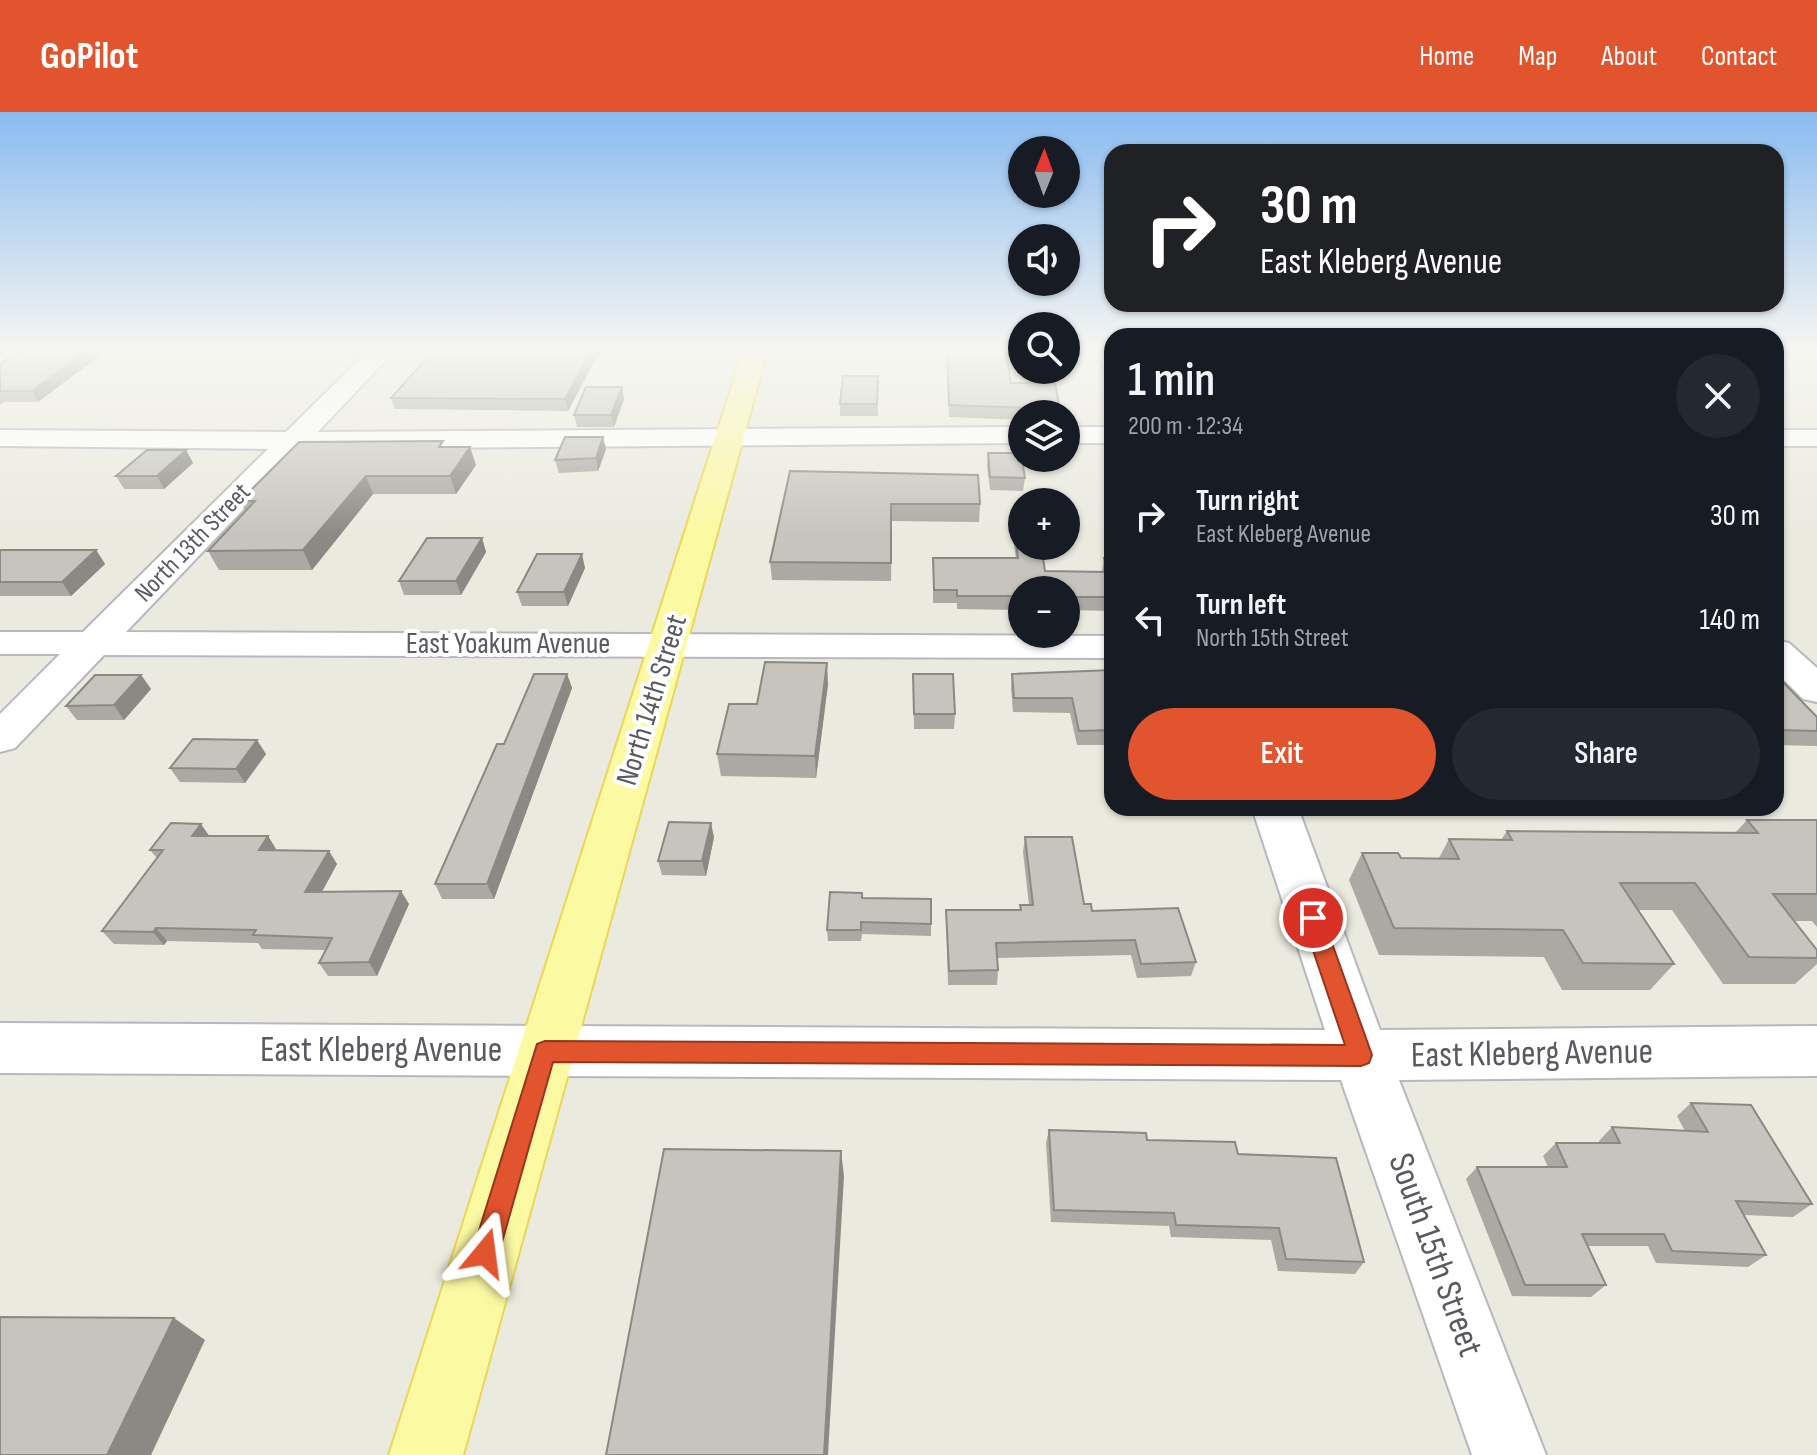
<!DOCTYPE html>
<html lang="en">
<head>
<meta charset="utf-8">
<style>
  body { margin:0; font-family:"Sofia Sans Condensed",sans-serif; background:#242831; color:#f1f3f6; height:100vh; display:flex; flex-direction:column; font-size:30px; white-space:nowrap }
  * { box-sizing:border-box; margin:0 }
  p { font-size:26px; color:#9ea1a6 }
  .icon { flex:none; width:44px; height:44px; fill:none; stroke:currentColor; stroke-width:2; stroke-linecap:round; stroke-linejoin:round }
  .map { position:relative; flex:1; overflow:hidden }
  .sheet { position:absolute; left:1104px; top:216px; width:680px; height:488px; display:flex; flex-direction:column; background:#171b24; border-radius:24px; box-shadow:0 2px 6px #0004 }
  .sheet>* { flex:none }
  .banner { position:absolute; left:1104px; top:32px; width:680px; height:168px; border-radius:24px; box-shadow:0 2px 6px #0004; background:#202124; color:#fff; overflow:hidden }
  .needle { width:52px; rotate:1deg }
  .fabs { position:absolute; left:1008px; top:24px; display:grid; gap:16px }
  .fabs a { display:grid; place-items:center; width:72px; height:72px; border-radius:50%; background:#171b24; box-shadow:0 2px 6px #0004; font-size:40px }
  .pin { position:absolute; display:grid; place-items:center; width:68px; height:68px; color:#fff; margin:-34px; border:4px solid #fff; border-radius:50%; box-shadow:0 2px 8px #0007 }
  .me { position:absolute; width:88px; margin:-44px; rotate:16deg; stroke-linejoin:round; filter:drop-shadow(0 0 6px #0008) }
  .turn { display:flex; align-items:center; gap:28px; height:168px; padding:0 24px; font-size:36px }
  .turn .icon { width:104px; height:104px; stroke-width:2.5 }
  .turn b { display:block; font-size:56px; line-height:68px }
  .round { display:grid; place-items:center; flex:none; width:84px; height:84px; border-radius:42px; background:#242831 }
  .headline { display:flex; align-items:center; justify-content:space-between; height:136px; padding:0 24px }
  h1 { font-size:48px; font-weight:600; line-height:60px }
  .action { display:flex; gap:16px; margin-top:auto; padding:16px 24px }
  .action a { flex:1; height:92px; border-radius:48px; background:#e2542e; color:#fff; font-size:32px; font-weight:600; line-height:92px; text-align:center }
  .action a+a { background:#242831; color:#f1f3f6 }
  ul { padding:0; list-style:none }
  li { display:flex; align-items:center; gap:24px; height:104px; padding:0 24px }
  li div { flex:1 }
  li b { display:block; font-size:30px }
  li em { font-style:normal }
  header { display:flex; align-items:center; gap:48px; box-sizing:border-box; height:112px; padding:0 40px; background:#e2542e; color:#fff }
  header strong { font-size:38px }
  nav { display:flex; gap:44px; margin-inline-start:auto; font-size:28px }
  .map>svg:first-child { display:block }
</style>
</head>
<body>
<header>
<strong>GoPilot</strong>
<nav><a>Home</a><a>Map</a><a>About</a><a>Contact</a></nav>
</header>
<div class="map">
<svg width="1817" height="1343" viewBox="0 0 1817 1343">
  <rect width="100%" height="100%" fill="#ebeadf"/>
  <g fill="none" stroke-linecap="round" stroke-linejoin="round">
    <g stroke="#b7b8be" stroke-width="4">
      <g id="minor">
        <polygon points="371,236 397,236 318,320 1022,315 1022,331 301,337 126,520 1112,524 1112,546 104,543 15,636 0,640 0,602 60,542 0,542 0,520 83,520 268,337 0,334 0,318 286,320"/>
        <polygon points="1095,236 1112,236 1112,257 1103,255"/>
        <rect x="1066" y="315" width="46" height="16"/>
        <rect x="1776" y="318" width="41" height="16"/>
        <polygon points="1776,528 1789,531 1817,556 1817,590 1803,587 1776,560"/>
        <polygon points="1252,696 1298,696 1380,918 1817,914 1817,964 1399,968 1546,1343 1472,1343 1341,968 0,961 0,911 1325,918"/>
      </g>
    </g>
    <g stroke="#ebd657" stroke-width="4">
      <polygon id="major" points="744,236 768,236 463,1343 389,1343"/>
    </g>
    <use href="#minor" fill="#fff" fill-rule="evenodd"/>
    <use href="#major" fill="#fcf9a3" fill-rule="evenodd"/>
  </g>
  <g fill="#aaa9a2">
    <polygon points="24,236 38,290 4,290 0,293 0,252"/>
    <polygon points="601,236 568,299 395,297 391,286"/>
    <polygon points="946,236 1005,236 1011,271 1060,297 1060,302 1022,302 1022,308 949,305"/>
    <polygon points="878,264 878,304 840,304 840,292"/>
    <polygon points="622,275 624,287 614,315 577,315 574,303"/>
    <polygon points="445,335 476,353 456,382 373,382 312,458 219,458 208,439 245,399 240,389"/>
    <polygon points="606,337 598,359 559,361 555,348"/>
    <polygon points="186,338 193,351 164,377 124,377 116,364"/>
    <polygon points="988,341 1025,366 1023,379 990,378 987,354"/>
    <polygon points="790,359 980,392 979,410 892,409 891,469 772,468 770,450"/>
    <polygon points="1015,420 1045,459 1102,460 1104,446 1112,446 1112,499 1066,498 1066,478 1022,478 1022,498 957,497 957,491 933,491 933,446 1016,446 1014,433"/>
    <polygon points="482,426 486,440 461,483 404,483 399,469"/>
    <polygon points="0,438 96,438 105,452 71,484 0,484"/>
    <polygon points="585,456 568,494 522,494 517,480"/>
    <polygon points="1112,558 1112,633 1077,633 1070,601 1013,600 1011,576 1012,562"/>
    <polygon points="567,562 572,576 494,787 442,787 435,772 504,632"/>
    <polygon points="913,562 955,602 954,617 914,617"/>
    <polygon points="141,563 151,577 124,608 77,608 66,594"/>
    <polygon points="1776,563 1817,605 1817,634 1776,633"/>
    <polygon points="828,572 816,666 721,664 717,642"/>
    <polygon points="266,642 245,671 180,670 170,656"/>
    <polygon points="1505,696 1555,696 1553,699 1507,699"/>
    <polygon points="1747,708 1817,708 1817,815 1812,809 1794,809 1817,838 1817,852 1795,872 1723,872 1672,798 1638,798 1674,852 1650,878 1562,878 1544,845 1379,843 1349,768 1362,741 1401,746 1439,746 1449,727 1501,728 1507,719 1735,721"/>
    <polygon points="209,724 268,724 276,738 337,752 322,780 409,792 377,864 328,864 319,851 325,838 262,837 258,831 167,829 164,833 114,832 102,819 157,746 150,738"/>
    <polygon points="714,725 706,764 662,763 658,749"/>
    <polygon points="1025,725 1084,792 1092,799 1196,850 1191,864 1137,866 1131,843 998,846 998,858 997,873 948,873 946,798 1020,798 1020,793 1029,793 1023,740"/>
    <polygon points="863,786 931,787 931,824 862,822 861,829 828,829 827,818"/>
    <polygon points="1691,991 1812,1092 1793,1105 1744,1103 1766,1143 1748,1155 1656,1151 1648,1134 1588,1134 1606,1173 1591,1185 1512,1184 1466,1067 1477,1055 1548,1055 1543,1044 1556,1031 1600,1031 1599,1029 1612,1015 1685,1019 1677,1004"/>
    <polygon points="1049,1018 1147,1028 1238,1042 1364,1150 1355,1162 1278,1159 1271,1128 1171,1125 1169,1114 1051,1110 1046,1031"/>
  </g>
  <g fill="#8b8984">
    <polygon points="0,236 9,236 0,242"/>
    <polygon points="90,236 110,236 38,290 32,279"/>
    <polygon points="593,236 601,236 568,299 565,287"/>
    <polygon points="622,275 624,287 614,315 611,303"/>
    <polygon points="603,325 606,337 598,359 596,346"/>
    <polygon points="470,335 476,353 456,382 450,364"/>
    <polygon points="186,338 193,351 164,377 157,364"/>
    <polygon points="366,364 373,382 312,458 303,438"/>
    <polygon points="482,426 486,440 461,483 456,469"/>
    <polygon points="96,438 105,452 71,484 62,470"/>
    <polygon points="582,442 585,456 568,494 564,480"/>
    <polygon points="827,551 828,572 816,666 815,644"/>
    <polygon points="567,562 572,576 494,787 487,772"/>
    <polygon points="141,563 151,577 124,608 114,593"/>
    <polygon points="257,628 266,642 245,671 236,657"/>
    <polygon points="711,711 714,725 706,764 702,749"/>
    <polygon points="201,712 210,725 192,724"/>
    <polygon points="268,724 276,737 268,751 259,738"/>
    <polygon points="329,739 337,752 314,794 305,780"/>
    <polygon points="401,779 409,792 377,864 369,850"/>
    <polygon points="156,816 167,829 164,833 153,820"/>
    <polygon points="841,1039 844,1064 828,1343 824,1343"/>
    <polygon points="174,1206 205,1228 151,1343 107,1343"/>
  </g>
  <g fill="#c6c4bc" stroke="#8b8984" stroke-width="2">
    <polygon points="24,236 90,236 32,279 0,279 0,252"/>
    <polygon points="436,236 593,236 565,287 391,286"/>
    <polygon points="947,236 1005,236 1011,271 1055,271 1060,297 949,293"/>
    <polygon points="843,264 878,264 877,292 840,292"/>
    <polygon points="586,275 622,275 611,303 574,303"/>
    <polygon points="565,325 603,325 596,346 555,348"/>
    <polygon points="443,329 439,335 470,335 450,364 366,364 303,438 208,439 255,389 240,389 299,330"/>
    <polygon points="147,338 186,338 157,364 116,364"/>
    <polygon points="988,341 1021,341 1025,366 990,365"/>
    <polygon points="790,359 978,363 980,392 891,392 891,451 770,450"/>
    <polygon points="1015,420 1022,420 1022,434 1041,434 1045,459 1107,460 1104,446 1112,446 1112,485 1066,485 1066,478 1022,478 1022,484 957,484 957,478 934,478 933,446 1018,446"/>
    <polygon points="427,426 482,426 456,469 399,469"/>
    <polygon points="0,438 96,438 62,470 0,470"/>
    <polygon points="537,442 582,442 564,480 517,480"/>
    <polygon points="765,550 827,551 815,644 717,642 729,592 757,592"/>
    <polygon points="1112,558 1112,618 1079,619 1072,586 1014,586 1012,562"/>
    <polygon points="534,562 567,562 487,772 435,772 497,632 504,632"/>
    <polygon points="913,562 953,562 955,602 914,602"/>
    <polygon points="95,563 141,563 114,593 66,594"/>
    <polygon points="1776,563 1817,605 1817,619 1780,618 1776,614"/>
    <polygon points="193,627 257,628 236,657 170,656"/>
    <polygon points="1747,708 1817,708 1817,782 1773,782 1817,838 1817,846 1749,845 1695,771 1620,771 1674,852 1583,851 1563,818 1394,816 1362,741 1398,741 1401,746 1459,747 1449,727 1512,728 1507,719 1758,721"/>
    <polygon points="669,710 711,711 702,749 658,749"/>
    <polygon points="171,711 201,712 192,724 268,724 259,738 329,739 305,780 401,779 369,850 319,851 332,826 253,823 256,818 156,816 153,820 102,819 163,738 150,738"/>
    <polygon points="1025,725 1072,725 1084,792 1091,792 1092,799 1178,796 1196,850 1141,852 1135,828 996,831 998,858 949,859 946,798 1021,798 1020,793 1033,793"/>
    <polygon points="830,780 862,781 862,786 931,787 931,812 861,810 861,818 827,818"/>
    <polygon points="1691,991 1751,993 1812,1092 1736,1089 1766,1143 1672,1139 1664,1122 1582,1122 1606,1173 1525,1173 1477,1055 1567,1055 1556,1031 1620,1031 1612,1015 1708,1020"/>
    <polygon points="1049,1018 1146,1021 1147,1028 1235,1030 1238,1042 1336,1046 1364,1150 1286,1147 1279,1116 1176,1113 1174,1101 1054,1098"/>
    <polygon points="664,1037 841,1039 824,1343 606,1343"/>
    <polygon points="0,1205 174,1206 107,1343 0,1343"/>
  </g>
  <linearGradient id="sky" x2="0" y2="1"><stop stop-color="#8abbf0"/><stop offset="0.56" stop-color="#f6f6f1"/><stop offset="1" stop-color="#f6f6f1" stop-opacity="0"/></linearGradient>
  <rect width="1817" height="424" fill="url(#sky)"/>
  <polygon fill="#e2542e" stroke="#93371e" stroke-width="2" points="1313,798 1323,806 1372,943 1369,951 1361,954 553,950 499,1141 495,1151 485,1155 476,1151 472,1141 537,932 545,929 1345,933 1302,806"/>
  <g text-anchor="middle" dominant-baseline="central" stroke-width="8" stroke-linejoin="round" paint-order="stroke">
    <g font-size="26" fill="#585a60" stroke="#fff">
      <text transform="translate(193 431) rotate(-46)">North 13th Street</text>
    </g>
    <g font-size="30" fill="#585a60" stroke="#fff">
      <text x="508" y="532">East Yoakum Avenue</text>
      <text transform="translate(652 588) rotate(-73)">North 14th Street</text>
    </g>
    <g font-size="36" fill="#585a60" stroke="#fff">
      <text x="381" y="938">East Kleberg Avenue</text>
      <text transform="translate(1532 942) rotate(-1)">East Kleberg Avenue</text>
      <text transform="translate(1435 1143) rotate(70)">South 15th Street</text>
    </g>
  </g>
</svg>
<div class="fabs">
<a><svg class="needle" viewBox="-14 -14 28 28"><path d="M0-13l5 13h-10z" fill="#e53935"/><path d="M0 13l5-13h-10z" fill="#9ea1a6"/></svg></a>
<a><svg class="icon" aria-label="sound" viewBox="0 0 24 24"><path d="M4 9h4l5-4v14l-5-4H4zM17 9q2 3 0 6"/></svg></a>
<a><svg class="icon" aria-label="search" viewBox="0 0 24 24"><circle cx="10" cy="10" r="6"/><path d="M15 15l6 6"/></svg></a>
<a><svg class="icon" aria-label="layers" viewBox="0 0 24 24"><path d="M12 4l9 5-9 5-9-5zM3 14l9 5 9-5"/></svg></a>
<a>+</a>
<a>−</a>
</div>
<div class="pin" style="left:1313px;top:806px;background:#d93025"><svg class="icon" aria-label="arrive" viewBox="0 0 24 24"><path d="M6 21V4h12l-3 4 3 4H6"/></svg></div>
<svg class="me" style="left:485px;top:1141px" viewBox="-20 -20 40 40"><path d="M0-17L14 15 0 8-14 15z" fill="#e2542e" stroke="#fff" stroke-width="4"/></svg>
<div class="banner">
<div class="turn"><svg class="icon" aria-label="right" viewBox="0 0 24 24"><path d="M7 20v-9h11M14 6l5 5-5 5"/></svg><div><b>30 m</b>East Kleberg Avenue</div></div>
</div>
<section class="sheet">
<div class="headline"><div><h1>1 min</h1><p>200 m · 12:34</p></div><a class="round"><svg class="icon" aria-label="close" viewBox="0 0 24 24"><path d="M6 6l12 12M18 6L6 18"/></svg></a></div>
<ul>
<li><svg class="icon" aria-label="right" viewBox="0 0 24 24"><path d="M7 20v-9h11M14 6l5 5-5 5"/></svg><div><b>Turn right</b><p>East Kleberg Avenue</p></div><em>30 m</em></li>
<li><svg class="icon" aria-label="left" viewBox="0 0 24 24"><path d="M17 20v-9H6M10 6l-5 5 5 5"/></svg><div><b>Turn left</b><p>North 15th Street</p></div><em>140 m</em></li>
</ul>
<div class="action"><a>Exit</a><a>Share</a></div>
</section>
</div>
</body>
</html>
